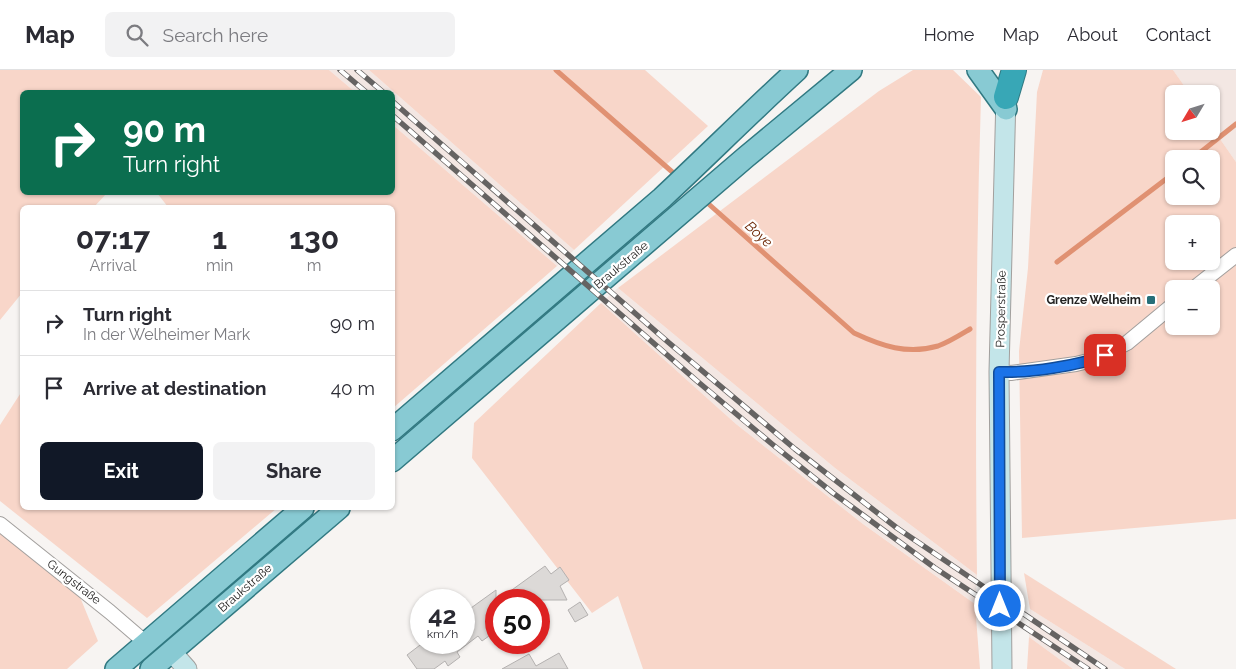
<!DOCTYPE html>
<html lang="en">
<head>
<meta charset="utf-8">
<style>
  body { margin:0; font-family:Raleway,sans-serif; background:#f2f2f3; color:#2b2b33; height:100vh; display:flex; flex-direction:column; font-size:19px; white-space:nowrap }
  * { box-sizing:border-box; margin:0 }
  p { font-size:16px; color:#7c7c81 }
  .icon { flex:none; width:28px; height:28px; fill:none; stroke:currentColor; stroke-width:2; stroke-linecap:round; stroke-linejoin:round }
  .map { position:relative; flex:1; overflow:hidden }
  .panel { position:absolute; left:20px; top:135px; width:375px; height:305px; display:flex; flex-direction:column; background:#fff; border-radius:8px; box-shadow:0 1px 4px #0004 }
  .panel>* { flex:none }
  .hud { position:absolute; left:20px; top:20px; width:375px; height:105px; border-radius:8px; box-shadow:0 1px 4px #0004; background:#0b6e4f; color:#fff; overflow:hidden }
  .needle { width:32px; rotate:232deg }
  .controls { position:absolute; left:1165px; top:15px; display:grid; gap:10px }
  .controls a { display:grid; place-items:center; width:55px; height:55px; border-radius:8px; background:#fff; box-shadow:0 1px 4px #0004; font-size:25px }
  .speed { position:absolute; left:410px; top:519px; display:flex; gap:10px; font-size:25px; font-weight:700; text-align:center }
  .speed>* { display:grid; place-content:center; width:65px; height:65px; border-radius:50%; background:#fff; box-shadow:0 1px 4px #0004; line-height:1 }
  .speed small { font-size:12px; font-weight:400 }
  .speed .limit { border:8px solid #d22; background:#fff; color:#111 }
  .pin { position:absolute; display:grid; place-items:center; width:42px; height:42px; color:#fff; margin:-21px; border-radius:10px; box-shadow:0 2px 8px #0006 }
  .me { position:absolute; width:55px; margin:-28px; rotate:0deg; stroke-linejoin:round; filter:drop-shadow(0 0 4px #0008) }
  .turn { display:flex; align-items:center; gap:18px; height:105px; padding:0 20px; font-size:22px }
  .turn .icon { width:65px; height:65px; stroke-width:2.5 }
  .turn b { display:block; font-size:35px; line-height:42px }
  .eta { display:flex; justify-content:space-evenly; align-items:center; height:85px; text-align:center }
  .eta b { font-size:30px; font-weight:700; line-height:35px }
  .button { display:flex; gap:10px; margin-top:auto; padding:10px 20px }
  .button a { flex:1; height:58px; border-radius:8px; background:#111827; color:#fff; font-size:20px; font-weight:700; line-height:58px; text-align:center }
  .button a+a { background:#f2f2f3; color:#2b2b33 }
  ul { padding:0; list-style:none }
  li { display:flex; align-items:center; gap:15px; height:65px; padding:0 20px; border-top:1px solid #e1e1e2 }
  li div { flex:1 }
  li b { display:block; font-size:19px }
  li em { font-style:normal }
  header { display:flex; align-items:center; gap:30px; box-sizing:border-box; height:70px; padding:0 25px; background:#fff; border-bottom:1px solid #e1e1e2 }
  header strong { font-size:24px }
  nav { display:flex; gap:28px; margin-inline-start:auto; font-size:18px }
  .search { width:350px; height:45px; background:#f2f2f3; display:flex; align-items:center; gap:12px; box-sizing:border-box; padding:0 18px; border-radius:8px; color:#7c7c81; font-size:19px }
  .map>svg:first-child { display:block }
</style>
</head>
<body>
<header>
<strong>Map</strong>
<div class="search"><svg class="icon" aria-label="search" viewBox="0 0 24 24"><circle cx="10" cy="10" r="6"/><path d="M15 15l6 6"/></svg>Search here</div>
<nav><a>Home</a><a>Map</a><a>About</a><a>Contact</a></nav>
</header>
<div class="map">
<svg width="1236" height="599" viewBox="0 0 1236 599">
  <rect width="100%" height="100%" fill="#f7f4f2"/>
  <g fill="#f3e7e3">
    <polygon points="329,0 369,0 574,180 557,196 393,55 392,22 355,22"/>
    <polygon points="1173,0 1236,0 1236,92 1211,56 1211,24 1190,24"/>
    <polygon points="618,218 835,398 977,505 975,534 863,454 736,354 601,233"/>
    <polygon points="1030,539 1125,599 1073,599 1029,567"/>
  </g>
  <g fill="#f8d6c9" fill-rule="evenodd">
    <polygon points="0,0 329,0 355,22 22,22 22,122 107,123 94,137 22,138 22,223 0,250"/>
    <polygon points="369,0 645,0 708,56 574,180"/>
    <path d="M913 0H953L981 27C976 186 975 345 977 505L835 398 618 218 879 21Z"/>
    <path d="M1043 0H1173L1190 24H1174V61H1211V56L1236 92V449L1022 468 1019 281 1028 198 1037 22ZM1174 89H1211V126H1174ZM1174 154H1211V191H1174ZM1174 219H1211V256H1174Z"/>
    <polygon points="393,55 557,196 393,338 392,138 168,137 157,123 392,122"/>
    <polygon points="601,233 736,354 863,454 975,534 980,599 643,599 618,526 592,543 472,388 474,353"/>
    <polygon points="22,321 22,438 277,438 147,548 0,431 0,355"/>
    <polygon points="0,463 80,527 98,571 67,599 0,599"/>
    <polygon points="1024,503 1176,599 1125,599 1030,539"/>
    <polygon points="1029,567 1073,599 1027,599"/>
  </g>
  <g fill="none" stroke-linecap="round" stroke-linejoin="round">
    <g stroke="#e09172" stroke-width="5">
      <polyline points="556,0 678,107"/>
      <polyline points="1192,89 1236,54"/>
      <path d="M703 129 854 263C882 276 907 285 938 276 949 272 960 265 970 259"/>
      <polyline points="1057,192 1174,103"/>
    </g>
  </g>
  <g fill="#dcd9d7" stroke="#b4b1b0">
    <polygon points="545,496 551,504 560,497 569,510 560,516 567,530 498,530"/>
    <polygon points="496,520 496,561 482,571 478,566 457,582 460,587 448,596 445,591 434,599 417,599 407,585 424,572 464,572 464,543"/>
    <polygon points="580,532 588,545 575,552 568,540"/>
    <polygon points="559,583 568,599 502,599 529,584 536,596"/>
  </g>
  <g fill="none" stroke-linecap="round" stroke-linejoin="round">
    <g stroke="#a29f9d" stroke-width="16">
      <g id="street">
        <polyline points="1193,219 1236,185"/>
        <polyline points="999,302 1011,303 1076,294 1096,289 1127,273 1174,234"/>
        <polyline points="0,454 110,542 146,573"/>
      </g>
    </g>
    <g stroke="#a29f9d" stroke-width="21">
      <g id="secondary">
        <polyline points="171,581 187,599"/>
        <polyline points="1002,599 999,302 1006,25"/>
      </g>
    </g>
    <g stroke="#317982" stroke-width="24">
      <g id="primary">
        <polyline points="978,0 1006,39"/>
        <path d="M392 360 662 128C707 86 751 42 797 0"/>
        <polyline points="392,391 746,87 851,0"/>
        <polyline points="116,599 303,438"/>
        <polyline points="151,599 339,438"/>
      </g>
    </g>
    <g stroke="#317982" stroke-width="26">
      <polyline id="highway" points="1006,27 1014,0"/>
    </g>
    <use href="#street" stroke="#fff" stroke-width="14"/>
    <use href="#secondary" stroke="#c3e5e9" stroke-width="19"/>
    <use href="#primary" stroke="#88cad3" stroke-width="21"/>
    <use href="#highway" stroke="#38a7b6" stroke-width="24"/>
    <g stroke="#656362" stroke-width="5.5">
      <g id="rail">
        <polyline points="340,0 366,22"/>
        <polyline points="357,0 383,22"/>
        <polyline points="392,31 668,272 795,379 897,458 1105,599"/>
        <polyline points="392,45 697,311 772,374 833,423 935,498 1088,599"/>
      </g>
    </g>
    <use href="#rail" stroke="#fff" stroke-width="4" stroke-dasharray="11" stroke-linecap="butt"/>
  </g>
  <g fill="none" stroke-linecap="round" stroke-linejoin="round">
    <g stroke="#114b97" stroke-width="12">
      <path id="route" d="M1000 536 999 302C1028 303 1079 296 1105 285"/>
    </g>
    <use href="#route" stroke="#1a73e8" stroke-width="9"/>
  </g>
  <rect fill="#266f79" stroke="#fff" stroke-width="2" x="1146" y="225" width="10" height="10" rx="2.5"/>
  <g text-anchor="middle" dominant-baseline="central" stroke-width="4.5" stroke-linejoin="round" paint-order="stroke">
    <g font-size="12" fill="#242322" stroke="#fff">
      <text transform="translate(621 195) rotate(-40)">Braukstraße</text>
      <text transform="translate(1001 239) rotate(-89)">Prosperstraße</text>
      <text transform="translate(74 512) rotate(38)">Gungstraße</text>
      <text transform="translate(245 518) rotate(-41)">Braukstraße</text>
    </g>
    <g font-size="12" font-weight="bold" fill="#242322" stroke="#fff" text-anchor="end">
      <text x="1141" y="230">Grenze Welheim</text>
    </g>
    <g font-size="14" font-style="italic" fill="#6a2300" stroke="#fff">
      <text transform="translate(759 164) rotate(42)">Boye</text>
    </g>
  </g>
</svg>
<div class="controls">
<a><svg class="needle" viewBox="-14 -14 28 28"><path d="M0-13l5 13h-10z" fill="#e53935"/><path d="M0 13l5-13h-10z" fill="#7c7c81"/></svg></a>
<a><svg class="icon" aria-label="search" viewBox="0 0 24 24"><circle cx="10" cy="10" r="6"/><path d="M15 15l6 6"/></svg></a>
<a>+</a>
<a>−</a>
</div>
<div class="speed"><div>42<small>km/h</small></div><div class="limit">50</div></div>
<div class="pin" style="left:1105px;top:285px;background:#d93025"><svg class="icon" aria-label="arrive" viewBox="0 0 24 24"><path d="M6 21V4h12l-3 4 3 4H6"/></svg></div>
<svg class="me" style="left:1000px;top:536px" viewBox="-20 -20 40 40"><circle r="17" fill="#1a73e8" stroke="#fff" stroke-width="3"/><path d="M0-11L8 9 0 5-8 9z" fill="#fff"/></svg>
<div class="hud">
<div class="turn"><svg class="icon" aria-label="right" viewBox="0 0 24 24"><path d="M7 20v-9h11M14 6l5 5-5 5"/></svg><div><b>90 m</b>Turn right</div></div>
</div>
<section class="panel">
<div class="eta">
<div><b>07:17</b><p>Arrival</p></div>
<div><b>1</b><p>min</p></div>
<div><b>130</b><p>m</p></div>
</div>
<ul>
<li><svg class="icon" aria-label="right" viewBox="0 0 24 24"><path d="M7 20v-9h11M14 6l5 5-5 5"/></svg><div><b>Turn right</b><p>In der Welheimer Mark</p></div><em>90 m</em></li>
<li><svg class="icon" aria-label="arrive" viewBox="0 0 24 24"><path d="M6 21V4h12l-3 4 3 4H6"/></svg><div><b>Arrive at destination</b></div><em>40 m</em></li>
</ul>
<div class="button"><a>Exit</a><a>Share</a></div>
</section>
</div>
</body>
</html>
